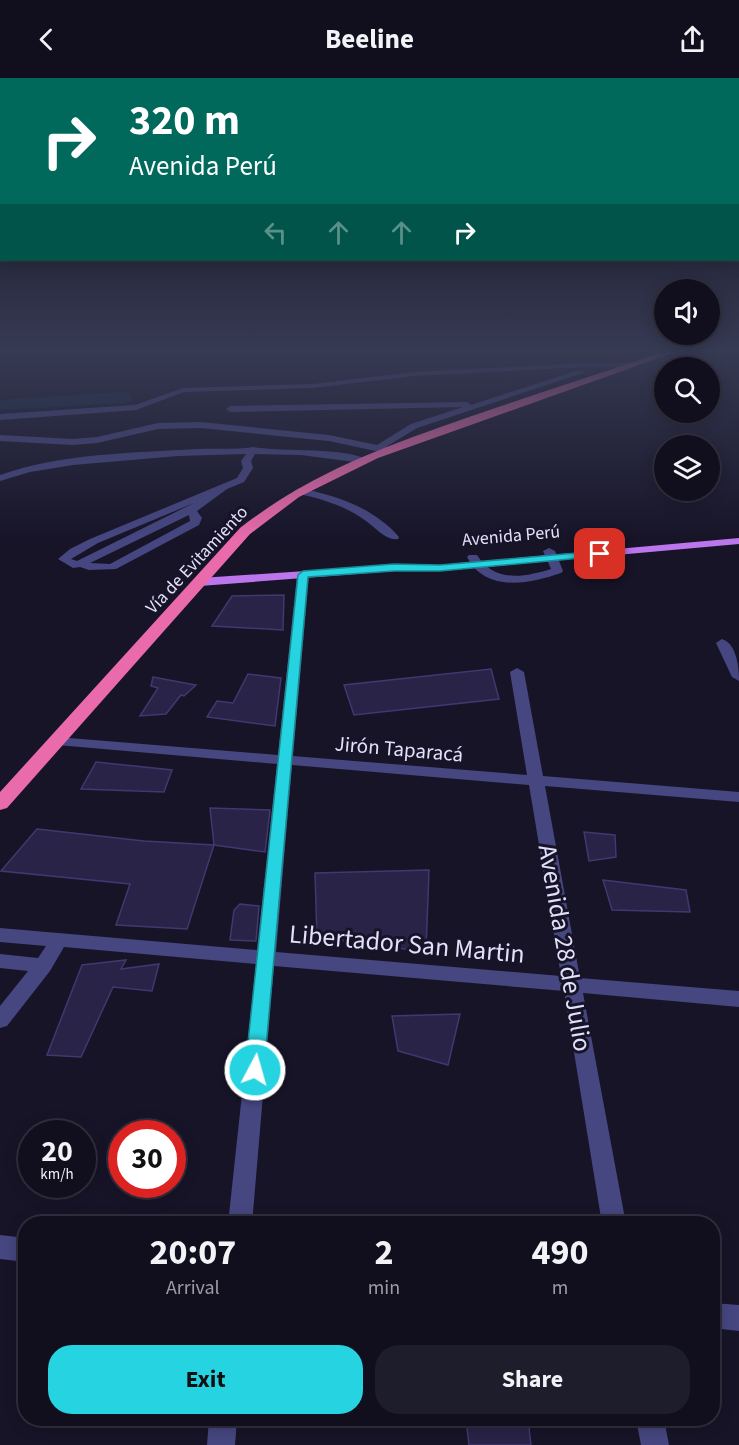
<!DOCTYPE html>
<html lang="en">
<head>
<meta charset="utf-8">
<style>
  body { margin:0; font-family:"Source Sans 3",sans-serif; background:#1e1d2b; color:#f1f3f6; height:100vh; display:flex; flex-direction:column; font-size:22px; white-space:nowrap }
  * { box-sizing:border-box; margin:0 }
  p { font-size:20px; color:#9c9ca4 }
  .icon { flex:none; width:33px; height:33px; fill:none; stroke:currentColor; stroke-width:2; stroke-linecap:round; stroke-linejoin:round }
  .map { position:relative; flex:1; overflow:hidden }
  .side { position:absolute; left:18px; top:1138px; width:702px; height:210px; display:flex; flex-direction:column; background:#110f1e; border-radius:24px; box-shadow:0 3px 15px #0003,0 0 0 2px #302f3c }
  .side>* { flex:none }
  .top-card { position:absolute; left:0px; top:0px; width:740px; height:183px; box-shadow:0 3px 15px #0003,0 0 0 2px #302f3c; background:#00695c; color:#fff; overflow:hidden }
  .controls { position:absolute; left:654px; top:201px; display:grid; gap:12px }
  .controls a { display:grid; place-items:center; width:66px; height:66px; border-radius:50%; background:#110f1e; box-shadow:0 3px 15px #0003,0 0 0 2px #302f3c; font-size:30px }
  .speed { position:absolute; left:18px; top:1042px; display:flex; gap:12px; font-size:30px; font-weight:700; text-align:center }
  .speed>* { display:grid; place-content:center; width:78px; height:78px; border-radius:50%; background:#110f1e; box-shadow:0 3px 15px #0003,0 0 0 2px #302f3c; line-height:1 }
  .speed small { font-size:15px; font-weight:400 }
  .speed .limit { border:9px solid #d22; background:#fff; color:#111 }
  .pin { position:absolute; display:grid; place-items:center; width:51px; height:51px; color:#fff; margin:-26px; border-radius:12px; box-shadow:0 3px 9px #0006 }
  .me { position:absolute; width:66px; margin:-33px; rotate:6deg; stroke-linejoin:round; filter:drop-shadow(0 0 4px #0008) }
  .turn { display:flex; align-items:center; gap:21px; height:126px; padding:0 30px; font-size:27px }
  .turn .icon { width:78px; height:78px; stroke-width:2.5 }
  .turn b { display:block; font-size:42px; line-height:51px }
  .lanes { display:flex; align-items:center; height:57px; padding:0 30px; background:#0003; justify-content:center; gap:30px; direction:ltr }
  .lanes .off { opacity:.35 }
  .eta { display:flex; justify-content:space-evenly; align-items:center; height:102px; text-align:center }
  .eta b { font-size:36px; font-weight:700; line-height:42px }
  .action { display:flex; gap:12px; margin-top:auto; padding:12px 30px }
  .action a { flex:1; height:69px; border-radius:24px; background:#26d4e1; color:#111; font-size:24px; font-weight:700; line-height:69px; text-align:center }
  .action a+a { background:#1e1d2b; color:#f1f3f6 }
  header { display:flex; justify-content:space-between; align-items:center; height:78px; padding:0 30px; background:#110f1e; font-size:27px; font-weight:700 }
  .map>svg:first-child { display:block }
</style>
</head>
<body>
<header><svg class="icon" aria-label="back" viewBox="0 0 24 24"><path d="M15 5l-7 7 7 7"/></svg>Beeline<svg class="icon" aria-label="share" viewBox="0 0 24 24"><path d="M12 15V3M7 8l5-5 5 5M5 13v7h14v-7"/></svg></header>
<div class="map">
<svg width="739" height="1367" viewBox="0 0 739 1367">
  <rect width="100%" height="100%" fill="#171428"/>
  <polygon fill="#132643" points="124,314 131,316 132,322 127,325 0,332 0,323 9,321"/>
  <g fill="#292347" stroke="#41386f" stroke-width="1.5">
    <polygon points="284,517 283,552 212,548 232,518"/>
    <polygon points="491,591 499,621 354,637 344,607"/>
    <polygon points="248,596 281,600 275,648 207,639 217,623 233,625"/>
    <polygon points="153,599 190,606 196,607 184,618 181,617 166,636 140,638 158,610 151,608"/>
    <polygon points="96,684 172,692 164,714 81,711"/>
    <polygon points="210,730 270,732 265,774 214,767"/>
    <polygon points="37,751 144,763 214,767 187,851 116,847 130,806 1,793"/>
    <polygon points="584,754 615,757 616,779 589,783"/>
    <polygon points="429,792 426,874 317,859 315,795"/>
    <polygon points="603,802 686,812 690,834 612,832"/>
    <polygon points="240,826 259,828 256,863 230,862 234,832"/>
    <polygon points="126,882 121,891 159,886 152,913 113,909 81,979 47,977 82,887"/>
    <polygon points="460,936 448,987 398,973 392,938"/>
    <polygon points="466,1341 528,1341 531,1367 469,1367"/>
  </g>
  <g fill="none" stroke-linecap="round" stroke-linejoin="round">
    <g fill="#464681" fill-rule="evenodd">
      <polygon points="584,285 632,285 636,287 632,289 584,289 414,298 313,310 184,314 136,332 0,342 0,336 135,327 183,310 313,306 414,294"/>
      <polygon points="579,292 586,294 417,350 386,369 390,372 385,375 329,363 201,350 158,351 97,365 73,367 0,363 0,357 73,361 97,359 158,345 201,344 329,357 377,367 411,346 463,329 230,334 226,331 230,328 467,324 471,327"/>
      <path d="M253 369C279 374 348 369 367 382L362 385 301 377 255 376 251 383 253 390 244 404 227 411 197 433 202 440 199 447 116 491 89 492 80 489 73 490 58 481 70 471 90 461 237 400 243 390 241 383 246 376 178 378 73 387 30 394 0 403V397C62 375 133 375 197 371 216 370 235 372 253 369ZM194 425 77 483 71 481 98 465ZM189 437 190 443 110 486 90 485Z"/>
      <path d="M299 410C336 417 374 430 399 459L398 461C386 463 375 449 366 443 344 427 322 421 295 415L294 413Z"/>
      <path d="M549 470 555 473 563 493 561 495C529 506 486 515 467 479L469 477H477C494 504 522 500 551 491L543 473Z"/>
      <path d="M303 494 309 497 293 678 527 697 510 594 517 590 524 594 543 698 739 714V724L545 708 580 900 739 913V929L583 915 626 1146H602L564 913 274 888 252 1146H228L256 886 64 869 50 893 7 948 0 950V928L28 893 0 890V876L38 880 46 868 0 864V850L257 872 277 686 57 667 50 663 57 659 278 677 297 497ZM292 687 529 707 561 898 276 874Z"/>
      <path d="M722 561C737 566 739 590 739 603L732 599 716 565Z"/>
      <polygon points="0,1157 26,1160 26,1184 0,1181"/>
      <polygon points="712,1225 739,1227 739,1253 712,1250"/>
      <polygon points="209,1341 237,1341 235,1367 207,1367"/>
      <polygon points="636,1341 664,1341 669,1367 641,1367"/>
    </g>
    <polygon fill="#bc76ec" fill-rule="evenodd" points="739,460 739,466 440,493 395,493 200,508 194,504 200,500 395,487 440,487"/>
    <path fill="#ea6bac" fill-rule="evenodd" d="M672 271H684L378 380 299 419 250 456 7 730 0 732V714L240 450C312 394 384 369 469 339 536 316 604 294 672 271Z"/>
  </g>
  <linearGradient id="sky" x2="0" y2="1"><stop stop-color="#0d0b16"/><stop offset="0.59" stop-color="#363a53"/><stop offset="1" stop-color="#363a53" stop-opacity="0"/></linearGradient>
  <rect width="739" height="462" fill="url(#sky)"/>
  <polygon fill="#26d4e1" stroke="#198a92" stroke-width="1.5" points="600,473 605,476 603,478 440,493 394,493 308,499 264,992 261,997 255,1000 248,997 245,992 298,497 303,493 394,486 440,487"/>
  <g text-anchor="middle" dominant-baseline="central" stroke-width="6" stroke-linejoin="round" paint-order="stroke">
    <g font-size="18" fill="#e2e0fb" stroke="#171428">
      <text transform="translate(511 458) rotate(-5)">Avenida Perú</text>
      <text transform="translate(197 482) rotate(-47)">Vía de Evitamiento</text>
    </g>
    <g font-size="21" fill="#e2e0fb" stroke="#171428">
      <text transform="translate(399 671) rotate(5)">Jirón Taparacá</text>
    </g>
    <g font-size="26" fill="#e2e0fb" stroke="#171428">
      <text transform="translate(407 866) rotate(5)">Libertador San Martin</text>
      <text transform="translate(565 870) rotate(80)">Avenida 28 de Julio</text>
    </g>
  </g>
</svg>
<div class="controls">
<a><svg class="icon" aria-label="sound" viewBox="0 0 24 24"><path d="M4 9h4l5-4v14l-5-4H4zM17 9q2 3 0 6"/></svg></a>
<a><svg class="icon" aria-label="search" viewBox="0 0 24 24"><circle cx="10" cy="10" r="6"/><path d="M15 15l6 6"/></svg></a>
<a><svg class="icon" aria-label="layers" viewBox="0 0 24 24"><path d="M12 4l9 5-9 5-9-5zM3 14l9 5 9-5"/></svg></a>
</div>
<div class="speed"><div>20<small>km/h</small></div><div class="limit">30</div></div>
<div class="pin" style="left:600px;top:476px;background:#d93025"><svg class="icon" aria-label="arrive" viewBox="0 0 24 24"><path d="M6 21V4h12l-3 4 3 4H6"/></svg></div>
<svg class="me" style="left:255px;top:992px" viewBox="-20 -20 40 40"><circle r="17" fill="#26d4e1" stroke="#fff" stroke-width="3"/><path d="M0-11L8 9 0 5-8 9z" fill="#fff"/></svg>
<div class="top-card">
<div class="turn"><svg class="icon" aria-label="right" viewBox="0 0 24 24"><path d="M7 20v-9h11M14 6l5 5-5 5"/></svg><div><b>320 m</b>Avenida Perú</div></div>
<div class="lanes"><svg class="icon off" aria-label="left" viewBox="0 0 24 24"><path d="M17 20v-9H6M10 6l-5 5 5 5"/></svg><svg class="icon off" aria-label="ahead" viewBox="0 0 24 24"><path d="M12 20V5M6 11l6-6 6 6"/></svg><svg class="icon off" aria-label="ahead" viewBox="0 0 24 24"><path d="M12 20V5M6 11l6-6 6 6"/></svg><svg class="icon" aria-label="right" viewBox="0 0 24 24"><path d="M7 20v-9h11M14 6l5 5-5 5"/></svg></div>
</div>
<section class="side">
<div class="eta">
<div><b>20:07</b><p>Arrival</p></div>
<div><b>2</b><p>min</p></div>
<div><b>490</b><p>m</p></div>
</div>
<div class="action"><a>Exit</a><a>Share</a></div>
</section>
</div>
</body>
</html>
